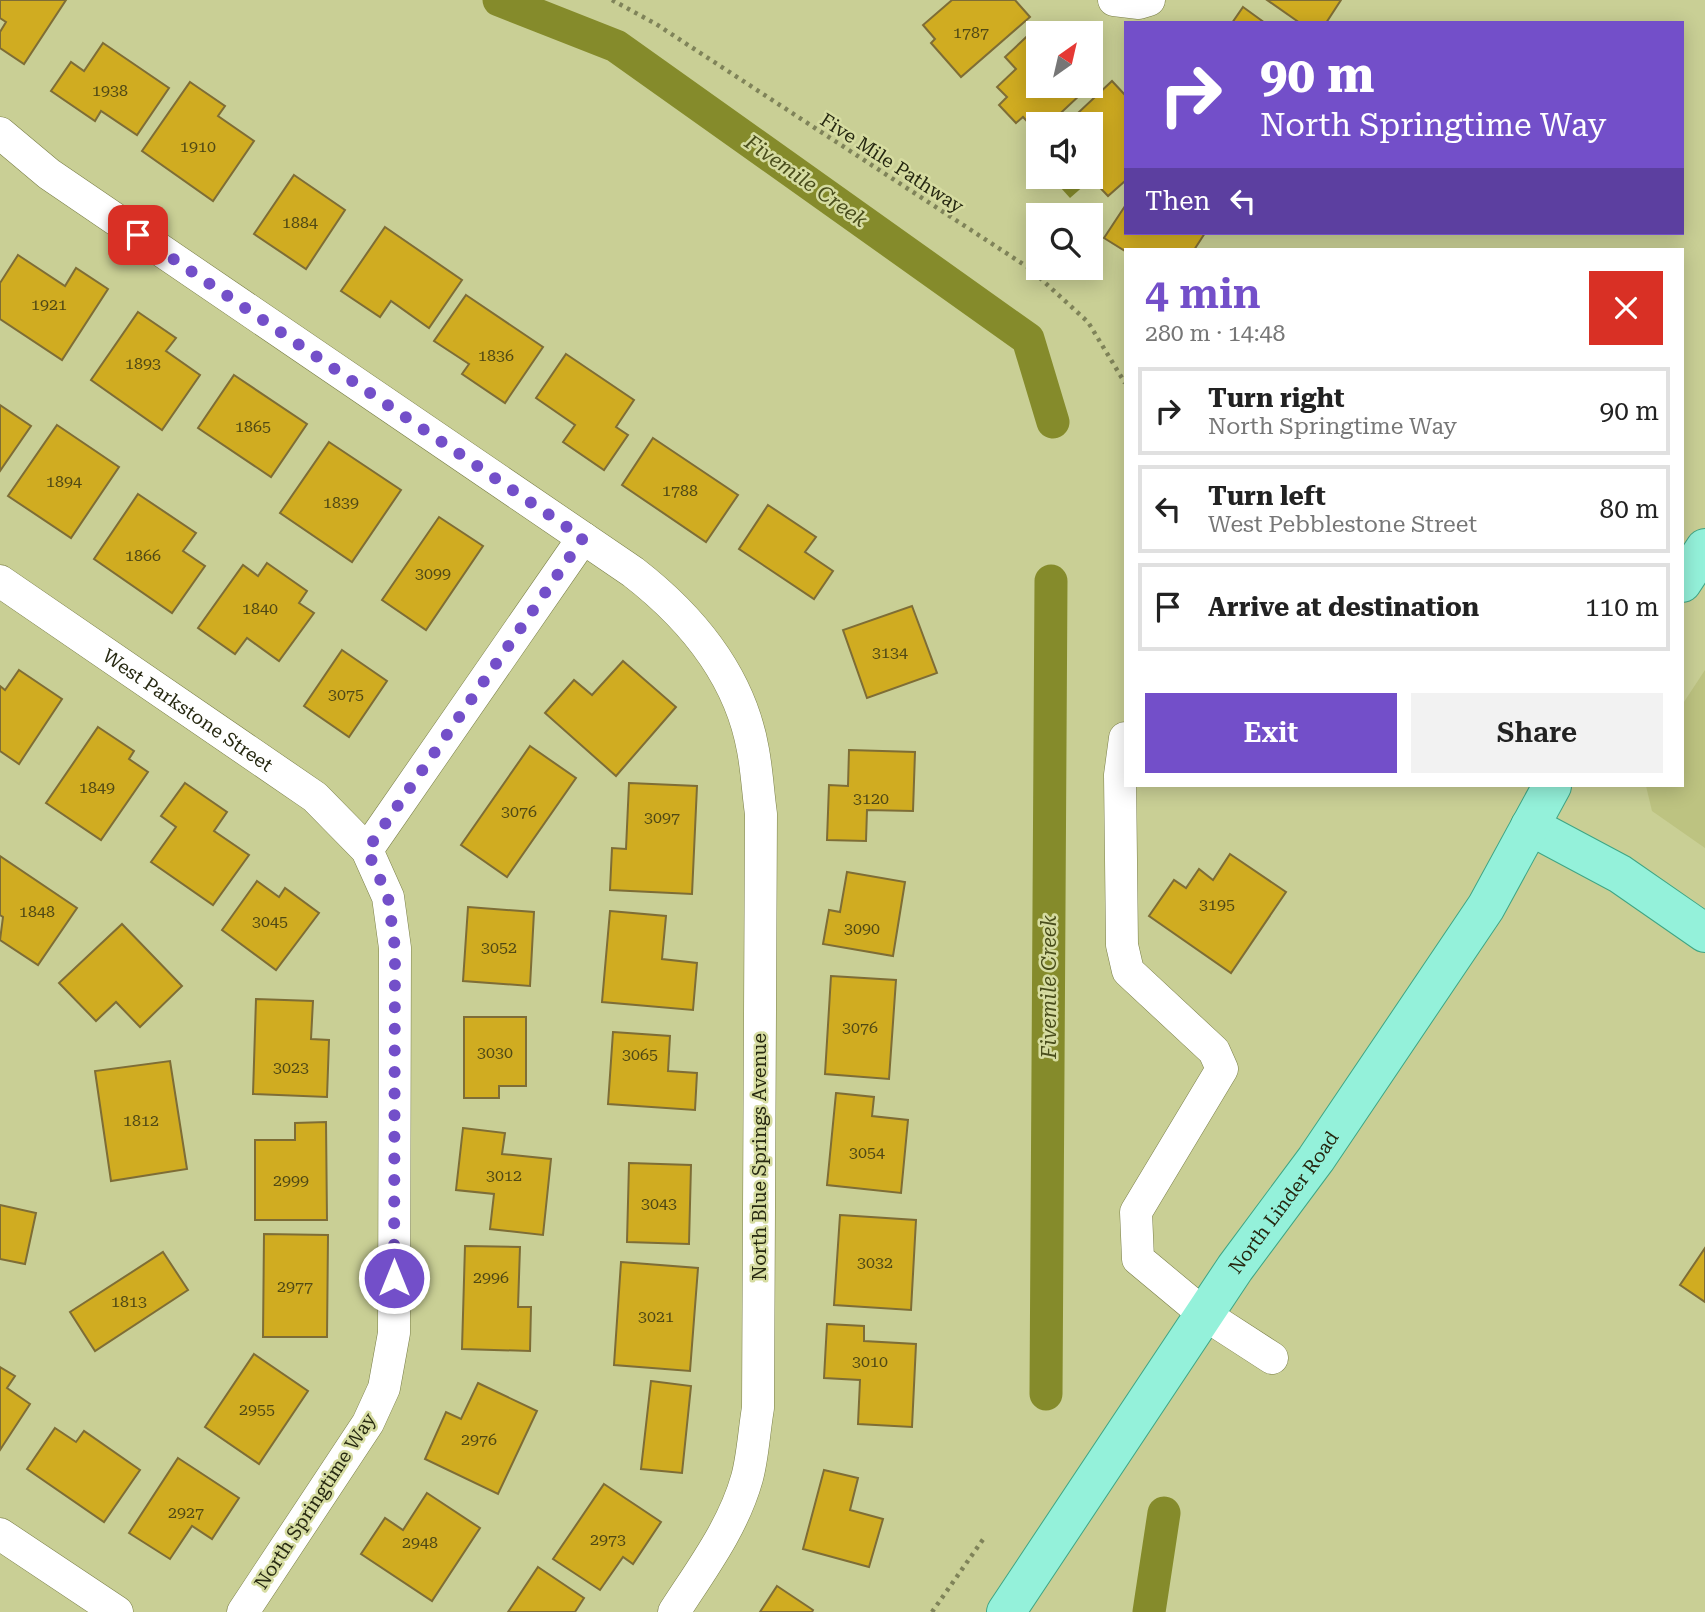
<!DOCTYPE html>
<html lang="en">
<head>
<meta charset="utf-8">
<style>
  body { margin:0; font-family:"Roboto Serif",serif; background:#f2f2f2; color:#222; height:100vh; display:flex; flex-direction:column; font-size:26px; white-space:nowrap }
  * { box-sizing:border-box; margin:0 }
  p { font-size:23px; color:#767676 }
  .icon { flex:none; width:38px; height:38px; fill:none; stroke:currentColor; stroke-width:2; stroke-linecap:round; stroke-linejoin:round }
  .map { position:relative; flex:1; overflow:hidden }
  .side { position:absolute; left:1124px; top:248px; width:560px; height:539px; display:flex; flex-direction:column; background:#fff; border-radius:0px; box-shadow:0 4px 18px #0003 }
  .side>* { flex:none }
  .banner { position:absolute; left:1124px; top:21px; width:560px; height:214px; border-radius:0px; box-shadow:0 4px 18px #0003; background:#734fc9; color:#fff; overflow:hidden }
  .needle { width:46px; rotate:34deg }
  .buttons { position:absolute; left:1026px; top:21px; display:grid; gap:14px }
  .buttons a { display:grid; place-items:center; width:77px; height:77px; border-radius:0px; background:#fff; box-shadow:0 4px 18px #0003; font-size:35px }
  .pin { position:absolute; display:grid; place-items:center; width:60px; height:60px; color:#fff; margin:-30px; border-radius:14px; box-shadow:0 4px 10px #0006 }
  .me { position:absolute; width:77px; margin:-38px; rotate:0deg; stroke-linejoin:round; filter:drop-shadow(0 0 5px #0008) }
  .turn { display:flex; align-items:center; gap:24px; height:147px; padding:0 21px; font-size:32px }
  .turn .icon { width:91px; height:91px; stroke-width:2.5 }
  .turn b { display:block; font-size:49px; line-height:60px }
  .then { display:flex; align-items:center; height:66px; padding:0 21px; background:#0003; gap:14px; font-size:26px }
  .round { display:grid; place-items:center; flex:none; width:74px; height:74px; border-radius:0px; background:#f2f2f2 }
  .overview { display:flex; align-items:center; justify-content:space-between; height:119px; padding:0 21px }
  h1 { font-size:42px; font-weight:600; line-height:52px; color:#734fc9 }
  .cta { display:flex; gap:14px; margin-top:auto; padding:14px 21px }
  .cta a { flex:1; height:80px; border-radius:0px; background:#734fc9; color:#fff; font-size:28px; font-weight:600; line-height:80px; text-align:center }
  .cta a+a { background:#f2f2f2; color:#222 }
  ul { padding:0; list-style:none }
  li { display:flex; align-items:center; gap:21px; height:88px; margin:0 14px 10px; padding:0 7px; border:4px solid #e0e0e0; border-radius:0px }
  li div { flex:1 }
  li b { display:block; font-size:26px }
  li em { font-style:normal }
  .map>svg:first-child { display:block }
</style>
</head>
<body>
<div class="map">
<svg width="1705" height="1612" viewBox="0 0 1705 1612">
  <rect width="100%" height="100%" fill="#c9cf95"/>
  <polygon fill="#bdc381" points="1705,670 1705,848 1652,811 1646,786 1682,786 1682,705"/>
  <polygon fill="#858b2b" points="1051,177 1080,177 1086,184 1070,198"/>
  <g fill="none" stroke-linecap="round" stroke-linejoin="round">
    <g stroke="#858b2b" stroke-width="33">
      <polyline points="499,0 616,46 1028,339 1053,422"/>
      <polyline points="1046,1394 1051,581"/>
      <polyline points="1149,1612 1164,1513"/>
    </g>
  </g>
  <g fill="#d0ac21" stroke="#7e6d36" stroke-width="2">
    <polygon points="0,0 66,0 24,64 0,48 0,32 6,22 0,18"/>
    <polygon points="952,0 1015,0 1030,17 961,77 931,43 935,39 923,25"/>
    <polygon points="1267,0 1341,0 1326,23 1300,23"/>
    <polygon points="1243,7 1265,23 1232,23"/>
    <polygon points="1037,27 1043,33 1038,33 1038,86 1073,86 1081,94 1049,124 1038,124 1038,133 1023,117 1016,123 999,105 1007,97 997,87 1016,69 1005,57"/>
    <polygon points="103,43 169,88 137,135 101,111 95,121 51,91 71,62 84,71"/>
    <polygon points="1112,81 1125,95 1125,181 1108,196 1090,177 1090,124 1083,124 1087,121 1079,112"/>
    <polygon points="190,82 225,106 218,116 254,141 213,201 142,151"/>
    <polygon points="294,175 345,210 306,269 254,234"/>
    <polygon points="1125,206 1125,233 1205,233 1194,250 1125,251 1104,238"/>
    <polygon points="385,227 462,280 429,328 391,301 380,317 341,291"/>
    <polygon points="18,255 65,286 76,268 108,289 62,360 0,319 0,283"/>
    <polygon points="466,295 543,347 505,403 462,374 469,364 434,341"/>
    <polygon points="138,312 176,338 166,351 200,375 162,430 91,380"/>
    <polygon points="566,354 634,400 616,427 628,435 604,470 563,442 575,425 536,398"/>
    <polygon points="234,375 307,424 271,477 198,428"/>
    <polygon points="0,405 31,426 0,471"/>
    <polygon points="57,425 119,467 71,538 8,496"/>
    <polygon points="653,438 738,495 706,542 622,485"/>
    <polygon points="329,442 401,490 352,562 280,513"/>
    <polygon points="138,494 196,533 183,551 205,566 172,613 94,559"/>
    <polygon points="768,505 816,537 805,552 833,571 814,599 739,549"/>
    <polygon points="439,517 483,546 426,630 382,600"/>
    <polygon points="267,563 307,591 299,603 314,613 279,661 247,638 235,654 198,628 243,565 258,576"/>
    <polygon points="912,606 937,673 867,698 843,630"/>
    <polygon points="342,650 387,681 349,737 304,706"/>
    <polygon points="623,661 676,707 616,776 545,713 574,680 592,695"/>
    <polygon points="19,670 62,699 19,764 0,751 0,686 5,690"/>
    <polygon points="98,727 134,751 129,759 148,772 101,840 46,803"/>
    <polygon points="530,746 576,778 507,877 461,845"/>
    <polygon points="849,750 915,752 913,811 867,810 866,841 827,840 829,785 848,786"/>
    <polygon points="185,783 227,812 214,831 249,855 213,905 151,862 176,827 161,816"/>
    <polygon points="629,783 697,786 692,894 610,890 612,848 626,849"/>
    <polygon points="1230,854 1286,892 1231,973 1149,916 1174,880 1186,888 1199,869 1213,880"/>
    <polygon points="0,856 77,908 38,965 0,940 3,917 0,915"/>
    <polygon points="847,872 905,882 893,956 823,944 829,910 840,912"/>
    <polygon points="257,881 279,897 285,888 319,913 276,970 222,930"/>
    <polygon points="468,907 534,912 530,986 463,981"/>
    <polygon points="610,911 666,916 662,959 697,963 693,1010 602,1002"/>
    <polygon points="122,924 182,986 140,1027 116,1002 96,1021 59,983"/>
    <polygon points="831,976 896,980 889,1079 825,1074"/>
    <polygon points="256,999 313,1001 311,1039 329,1040 327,1097 253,1094"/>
    <polygon points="464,1017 526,1017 526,1086 499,1086 499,1098 464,1098"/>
    <polygon points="613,1032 670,1036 668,1071 697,1073 695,1110 608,1104"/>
    <polygon points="170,1061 187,1169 111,1181 95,1071"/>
    <polygon points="836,1093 874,1097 872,1116 908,1120 901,1193 827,1185"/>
    <polygon points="326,1122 327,1220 255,1220 255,1140 295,1140 295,1123"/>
    <polygon points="463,1128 505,1133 502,1154 551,1159 543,1235 490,1229 494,1194 456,1190"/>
    <polygon points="629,1163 691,1165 689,1244 627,1242"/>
    <polygon points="0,1205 36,1213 25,1264 0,1259"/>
    <polygon points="840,1215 916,1220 911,1310 834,1305"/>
    <polygon points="264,1234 328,1235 327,1337 263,1337"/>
    <polygon points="465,1246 520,1247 518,1307 531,1307 530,1351 462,1349"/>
    <polygon points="1705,1248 1705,1302 1680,1285"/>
    <polygon points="163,1252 188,1290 95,1351 70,1312"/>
    <polygon points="621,1262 698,1268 690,1371 614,1365"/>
    <polygon points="827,1324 864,1326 864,1341 916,1344 912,1427 858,1424 860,1380 824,1378"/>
    <polygon points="254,1354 308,1391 259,1464 205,1427"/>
    <polygon points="0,1367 15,1376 7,1388 30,1404 0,1450"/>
    <polygon points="651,1381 691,1386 682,1473 641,1469"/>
    <polygon points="478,1383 537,1411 498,1494 425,1459 446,1412 461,1419"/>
    <polygon points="55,1428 76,1442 84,1431 140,1470 104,1522 27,1469"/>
    <polygon points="178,1458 239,1498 212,1539 192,1526 170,1559 129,1533"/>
    <polygon points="824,1470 858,1478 850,1510 883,1519 869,1567 803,1549"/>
    <polygon points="604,1484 661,1522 633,1564 623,1557 600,1590 553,1559"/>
    <polygon points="427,1493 480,1528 432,1601 361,1554 385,1518 403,1530"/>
    <polygon points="538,1567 584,1598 575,1612 508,1612"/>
    <polygon points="777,1586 813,1610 812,1612 760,1612"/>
  </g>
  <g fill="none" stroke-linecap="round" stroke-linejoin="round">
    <g stroke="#7a7f48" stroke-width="33">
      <g id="minor">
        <polyline points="1114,0 1139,3 1149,0"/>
        <path d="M0 133 49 174 633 572C691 617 740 676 753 750 757 771 758 793 761 814L758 1408C754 1431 753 1456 747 1478 733 1528 701 1570 674 1612"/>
        <path id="s1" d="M0 581 315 797 367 850 388 897 395 948 394 1333 384 1388 368 1423 243 1612"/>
        <polyline points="1125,738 1120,775 1122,945 1128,971 1214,1051 1222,1069 1136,1212 1138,1259 1204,1314 1272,1358"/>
        <polyline points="367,850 583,538"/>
        <polyline points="0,1534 117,1612"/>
      </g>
    </g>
    <g stroke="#3fa584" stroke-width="40">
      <g id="major">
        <polyline points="1682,583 1705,548"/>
        <polyline points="1530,826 1620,874 1705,933"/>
        <path id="s2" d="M1006 1612 1235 1268 1316 1159 1486 907 1552 786"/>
      </g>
    </g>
    <g stroke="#7f8359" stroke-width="4.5" stroke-dasharray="3.5 5" stroke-linecap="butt">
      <polyline points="612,0 656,24 1029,268 1088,322 1125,383"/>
      <polyline points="932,1612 984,1538"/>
    </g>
    <use href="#minor" stroke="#fff" stroke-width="32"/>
    <use href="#major" stroke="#94f1da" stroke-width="38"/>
  </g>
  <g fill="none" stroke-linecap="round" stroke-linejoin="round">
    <polyline stroke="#734fc9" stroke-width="12" stroke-dasharray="0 21.6" points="138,235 583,538 367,850 388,897 395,948 394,1278"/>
  </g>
  <g text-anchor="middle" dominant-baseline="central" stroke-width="5" stroke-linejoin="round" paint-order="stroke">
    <g font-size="16" fill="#504915">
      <text x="971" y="32">1787</text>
      <text x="110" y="90">1938</text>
      <text x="198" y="146">1910</text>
      <text x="300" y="222">1884</text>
      <text x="49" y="304">1921</text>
      <text x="496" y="355">1836</text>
      <text x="143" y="363">1893</text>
      <text x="253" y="426">1865</text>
      <text x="64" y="481">1894</text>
      <text x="680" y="490">1788</text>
      <text x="341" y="502">1839</text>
      <text x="143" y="555">1866</text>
      <text x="433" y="573">3099</text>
      <text x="260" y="608">1840</text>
      <text x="890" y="652">3134</text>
      <text x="346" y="694">3075</text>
      <text x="97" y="787">1849</text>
      <text x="871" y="798">3120</text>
      <text x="519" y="811">3076</text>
      <text x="662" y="817">3097</text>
      <text x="1217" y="904">3195</text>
      <text x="37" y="911">1848</text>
      <text x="270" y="921">3045</text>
      <text x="862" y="928">3090</text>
      <text x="499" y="947">3052</text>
      <text x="860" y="1027">3076</text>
      <text x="495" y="1052">3030</text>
      <text x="640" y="1054">3065</text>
      <text x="291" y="1067">3023</text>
      <text x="141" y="1120">1812</text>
      <text x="867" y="1152">3054</text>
      <text x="504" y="1175">3012</text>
      <text x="291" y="1180">2999</text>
      <text x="659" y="1203">3043</text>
      <text x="875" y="1262">3032</text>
      <text x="491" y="1277">2996</text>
      <text x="295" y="1286">2977</text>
      <text x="129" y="1301">1813</text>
      <text x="656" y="1316">3021</text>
      <text x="870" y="1361">3010</text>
      <text x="257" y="1409">2955</text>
      <text x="479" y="1439">2976</text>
      <text x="186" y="1512">2927</text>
      <text x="608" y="1539">2973</text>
      <text x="420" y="1542">2948</text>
    </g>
    <g font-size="19" fill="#262811" stroke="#d6dca1">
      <text transform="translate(892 163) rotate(33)">Five Mile Pathway</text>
      <text stroke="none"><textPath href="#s1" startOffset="228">West Parkstone Street</textPath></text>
      <text transform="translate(759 1157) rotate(-90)">North Blue Springs Avenue</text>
      <text stroke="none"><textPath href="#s2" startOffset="495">North Linder Road</textPath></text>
      <text transform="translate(315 1501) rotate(-57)">North Springtime Way</text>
    </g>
    <g font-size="21" font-style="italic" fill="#494d1b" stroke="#d6dca1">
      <text transform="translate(806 181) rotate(35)">Fivemile Creek</text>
      <text transform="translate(1049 987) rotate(-90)">Fivemile Creek</text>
    </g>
  </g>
</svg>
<div class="buttons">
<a><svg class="needle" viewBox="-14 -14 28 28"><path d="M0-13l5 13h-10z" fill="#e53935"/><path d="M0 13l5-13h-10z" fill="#767676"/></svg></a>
<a><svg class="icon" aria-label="sound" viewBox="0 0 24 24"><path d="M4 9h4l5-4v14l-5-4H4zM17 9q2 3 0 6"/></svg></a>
<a><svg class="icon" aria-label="search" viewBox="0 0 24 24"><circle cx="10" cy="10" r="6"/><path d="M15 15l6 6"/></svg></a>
</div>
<div class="pin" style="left:138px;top:235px;background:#d93025"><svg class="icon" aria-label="arrive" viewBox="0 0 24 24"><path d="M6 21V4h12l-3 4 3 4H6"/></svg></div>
<svg class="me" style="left:394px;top:1278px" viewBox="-20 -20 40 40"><circle r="17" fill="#734fc9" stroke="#fff" stroke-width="3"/><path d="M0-11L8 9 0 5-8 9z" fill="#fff"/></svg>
<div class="banner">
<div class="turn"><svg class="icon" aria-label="right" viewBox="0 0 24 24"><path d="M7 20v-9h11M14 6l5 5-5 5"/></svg><div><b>90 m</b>North Springtime Way</div></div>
<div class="then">Then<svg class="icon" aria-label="left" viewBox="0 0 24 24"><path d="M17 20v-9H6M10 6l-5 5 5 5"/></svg></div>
</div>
<section class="side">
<div class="overview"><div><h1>4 min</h1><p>280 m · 14:48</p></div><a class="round" style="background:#d93025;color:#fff"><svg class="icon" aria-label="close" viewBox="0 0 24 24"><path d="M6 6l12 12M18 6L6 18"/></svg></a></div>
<ul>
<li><svg class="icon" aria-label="right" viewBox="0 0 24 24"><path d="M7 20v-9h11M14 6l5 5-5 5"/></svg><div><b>Turn right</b><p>North Springtime Way</p></div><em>90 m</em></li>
<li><svg class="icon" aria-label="left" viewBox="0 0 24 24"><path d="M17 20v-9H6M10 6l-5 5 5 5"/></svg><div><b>Turn left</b><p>West Pebblestone Street</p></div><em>80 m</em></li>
<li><svg class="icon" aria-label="arrive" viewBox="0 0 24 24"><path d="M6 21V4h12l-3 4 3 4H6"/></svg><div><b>Arrive at destination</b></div><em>110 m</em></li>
</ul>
<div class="cta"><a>Exit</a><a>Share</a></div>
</section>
</div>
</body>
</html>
